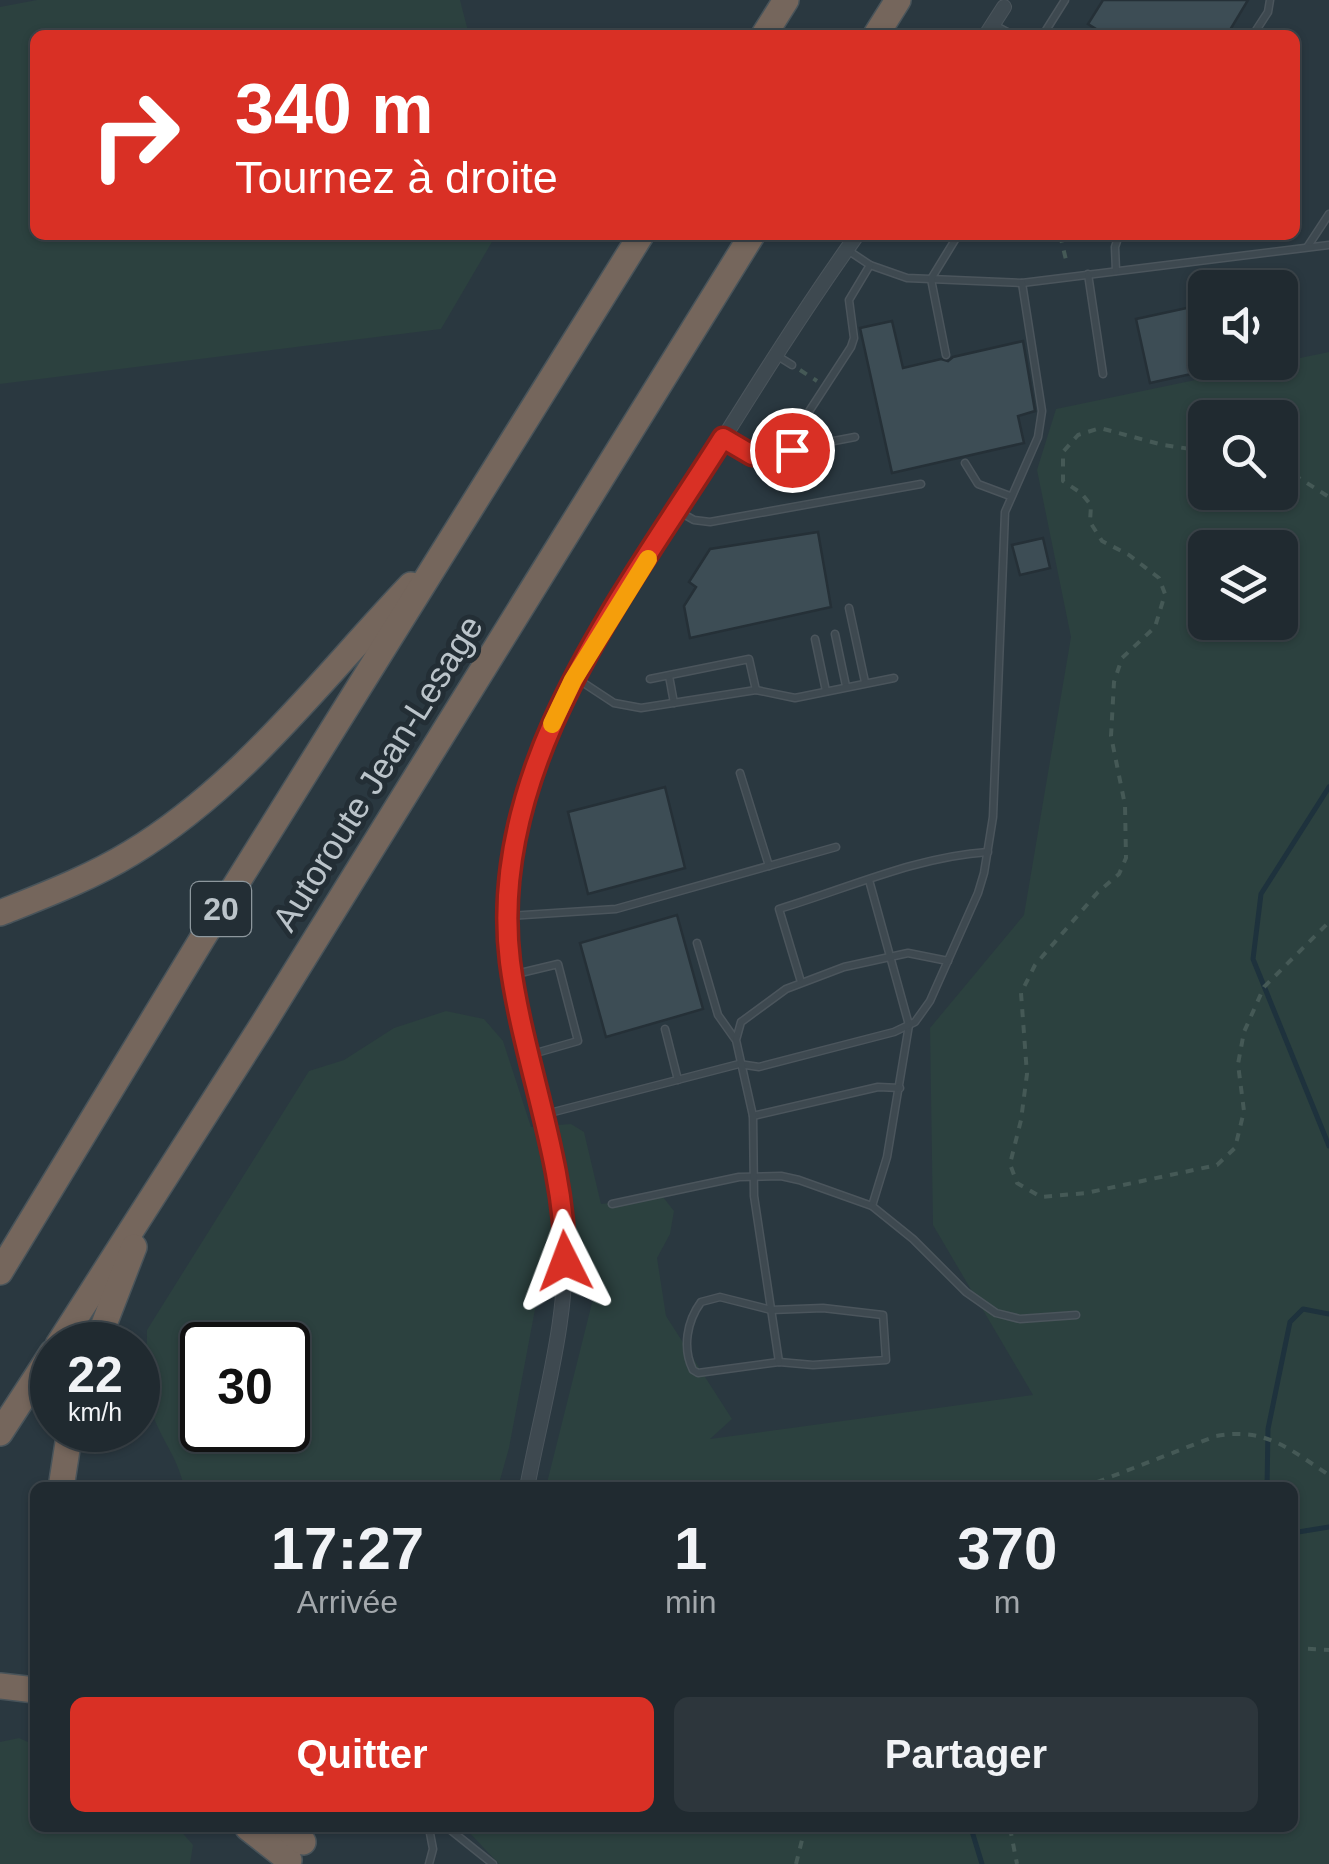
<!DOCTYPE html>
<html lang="fr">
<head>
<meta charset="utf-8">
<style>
  body { margin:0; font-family:Helvetica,sans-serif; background:#2d363c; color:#f1f3f6; height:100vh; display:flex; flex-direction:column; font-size:38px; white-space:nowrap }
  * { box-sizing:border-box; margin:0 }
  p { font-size:32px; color:#a2a7ab }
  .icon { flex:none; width:55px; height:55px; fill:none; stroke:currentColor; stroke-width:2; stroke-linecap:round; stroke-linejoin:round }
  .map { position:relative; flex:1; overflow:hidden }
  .details { position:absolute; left:30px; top:1482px; width:1268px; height:350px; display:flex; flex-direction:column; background:#202a30; border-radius:15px; box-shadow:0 2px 8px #0004,0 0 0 2px #3d464c }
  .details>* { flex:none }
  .hud { position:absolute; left:30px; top:30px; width:1270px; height:210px; border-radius:15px; box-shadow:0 2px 8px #0004,0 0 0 2px #3d464c; background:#d93025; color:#fff; overflow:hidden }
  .buttons { position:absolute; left:1188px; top:270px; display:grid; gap:20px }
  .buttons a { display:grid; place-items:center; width:110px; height:110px; border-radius:15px; background:#202a30; box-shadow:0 2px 8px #0004,0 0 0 2px #3d464c; font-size:50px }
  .speed { position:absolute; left:30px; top:1322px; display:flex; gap:20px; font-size:50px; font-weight:700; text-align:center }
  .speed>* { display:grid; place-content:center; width:130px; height:130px; border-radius:50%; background:#202a30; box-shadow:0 2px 8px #0004,0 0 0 2px #3d464c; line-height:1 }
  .speed small { font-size:25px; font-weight:400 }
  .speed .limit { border:5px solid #111; border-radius:15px; background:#fff; color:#111 }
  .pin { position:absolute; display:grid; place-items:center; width:85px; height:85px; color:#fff; margin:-42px; border:5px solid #fff; border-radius:50%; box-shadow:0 2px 10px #0007 }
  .me { position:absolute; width:110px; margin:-55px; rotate:357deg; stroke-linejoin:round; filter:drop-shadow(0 0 8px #0008) }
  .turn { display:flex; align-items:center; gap:35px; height:210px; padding:0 40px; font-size:45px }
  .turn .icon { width:130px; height:130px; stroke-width:2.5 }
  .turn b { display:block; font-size:70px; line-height:85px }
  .eta { display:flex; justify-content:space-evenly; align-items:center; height:170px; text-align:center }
  .eta b { font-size:60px; font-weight:600; line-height:70px }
  .primary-button { display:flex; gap:20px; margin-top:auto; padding:20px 40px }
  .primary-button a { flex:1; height:115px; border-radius:15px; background:#d93025; color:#fff; font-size:40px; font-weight:600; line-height:115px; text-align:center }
  .primary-button a+a { background:#2d363c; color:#f1f3f6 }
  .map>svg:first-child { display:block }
</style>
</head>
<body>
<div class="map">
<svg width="1329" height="1864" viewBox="0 0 1329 1864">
  <rect width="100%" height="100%" fill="#2a3840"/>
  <g fill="#2c413f" fill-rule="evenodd">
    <polygon points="37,0 460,0 469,35 35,35 35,235 496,235 441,329 0,384 0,7"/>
    <path d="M1329 352V1864H499L465 1828H1292V1488L546 1487 594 1295 589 1266 563 1257 542 1272 509 1448 498 1487H184C178 1460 167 1448 156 1423 144 1396 147 1359 147 1330L309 1071 344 1060 394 1028 446 1011 484 1019 503 1041 531 1127 571 1124 584 1132 601 1204 663 1197 674 1211 670 1234 657 1258 666 1316 732 1419 710 1439 1033 1395 933 1225 930 1028 1024 915 1071 637 1037 470 1056 409ZM1205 418H1280V492H1205ZM1205 548H1280V622H1205ZM202 1345H288V1430H202Z"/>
    <polygon points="19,1738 35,1745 35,1828 178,1828 193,1845 190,1864 0,1864 0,1742"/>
  </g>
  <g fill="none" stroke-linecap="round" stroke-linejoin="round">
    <g stroke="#1e323d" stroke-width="5">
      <polyline points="1329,787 1261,894 1253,959 1329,1146"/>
      <polyline points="1267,1488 1268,1429 1290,1322 1303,1309 1329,1314"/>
      <polyline points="1292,1533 1329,1527"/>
      <polyline points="971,1828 982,1864"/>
    </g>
  </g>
  <g fill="#3d4d55" stroke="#253037" stroke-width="2.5">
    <polygon points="1103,0 1248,0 1227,35 1106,35 1088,24"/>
    <polygon points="1205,304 1205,371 1150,383 1136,319"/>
    <polygon points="892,321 903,368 941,359 948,361 953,357 1023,341 1035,411 1018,416 1024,443 892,473 860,328"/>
    <polygon points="818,532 831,607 690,638 684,606 696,587 689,582 710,549"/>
    <polygon points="1043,538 1050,568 1020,575 1012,545"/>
    <polygon points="665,787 685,868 588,894 568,812"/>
    <polygon points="677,915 703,1009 606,1037 580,943"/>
  </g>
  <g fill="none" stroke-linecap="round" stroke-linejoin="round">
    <g stroke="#4b555c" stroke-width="9">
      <g id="service">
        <polyline points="994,25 1013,35"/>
        <polyline points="1043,35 1065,0"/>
        <polyline points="1253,35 1268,12 1270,0"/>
        <polyline points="1308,246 1329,214"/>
        <polyline points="870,265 907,278 1022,283 1329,245"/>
        <polyline points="1116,271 1115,247 1119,235"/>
        <polyline points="1088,274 1103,374"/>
        <polyline points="776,355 792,365"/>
        <polyline points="946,355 931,279 958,235"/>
        <polyline points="724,439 744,451 760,455 855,437"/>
        <polyline points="792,450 795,433 851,347 854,338 849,300 870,265 849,251"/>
        <polyline points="965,463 978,484 1010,496"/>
        <polyline points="678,511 694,520 710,522 921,484"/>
        <polyline points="849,608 865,682"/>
        <polyline points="835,634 846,686"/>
        <polyline points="815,639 826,691"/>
        <polyline points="669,676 674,703"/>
        <polyline points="576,678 614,703 641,708 756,690 795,698 894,678"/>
        <polyline points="650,679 749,659 756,690"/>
        <polyline points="740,773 769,866"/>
        <polyline points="869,880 909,1025 887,1157 872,1206"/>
        <polyline points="509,916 616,909 836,847"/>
        <polyline points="697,943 718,1015 735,1039"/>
        <polyline points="512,975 558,964 578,1041 529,1055"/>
        <path d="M801 982 779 909C849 888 915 857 988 852"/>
        <polyline points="665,1029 678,1080"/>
        <polyline points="542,1115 739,1064 759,1067 894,1032 915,1022 930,1001 978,893 984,873 993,817 1005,512 1038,437 1042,411 1022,283"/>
        <polyline points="753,1116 878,1087 900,1088"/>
        <polyline points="612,1204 739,1177 781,1176 799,1180 872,1206 913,1239 966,1292 996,1313 1020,1319 1076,1315"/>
        <path d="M720 1297 771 1310 823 1308 883 1315 886 1360 813 1365 779 1362 698 1373 693 1370C682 1348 687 1321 701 1302Z"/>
        <polyline points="779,1362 754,1196 753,1116 736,1040 741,1022 786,989 844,967 908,953 948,961"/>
        <polyline points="429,1828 433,1849 429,1864"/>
        <polyline points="448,1828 493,1864"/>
      </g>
    </g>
    <g stroke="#4b555c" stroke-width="16">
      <g id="minor">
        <polyline points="986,35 1004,7"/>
        <path d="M527 1488C543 1402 571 1313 564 1226 562 1201 555 1176 549 1152 532 1077 508 998 508 921 509 757 604 628 688 495 743 407 797 319 857 235"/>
      </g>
    </g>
    <g stroke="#49545a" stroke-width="28">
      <g id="motorway">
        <polyline points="764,35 786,0"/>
        <polyline points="876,35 898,0"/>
        <path d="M0 913C45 895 90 878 131 853 242 786 323 677 411 585"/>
        <polyline points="0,1272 202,939 641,235"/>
        <polyline points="58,1345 263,1024 752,235"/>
        <polyline points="96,1345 134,1247"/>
        <polyline points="0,1433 52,1353"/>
        <polyline points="61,1488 70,1430"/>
        <polyline points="0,1686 35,1690"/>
        <polyline points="248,1828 289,1860"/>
        <polyline points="286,1828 303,1842"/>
      </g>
    </g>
    <g stroke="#455956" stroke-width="4" stroke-dasharray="8 8" stroke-linecap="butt">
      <polyline points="1060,235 1067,264"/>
      <polyline points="800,370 817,381"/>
      <polyline points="1205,451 1163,445 1100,428 1078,435 1063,452 1063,481 1081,493 1091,505 1090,522 1102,541 1129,555 1159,578 1165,594 1155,627 1122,658 1114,682 1111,736 1125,805 1126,858 1119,874 1098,892 1035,965 1021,993 1027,1074 1021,1120 1010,1164 1017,1183 1041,1197 1086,1193 1217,1165 1235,1148 1244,1111 1238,1064 1244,1032 1264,987 1329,922"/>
      <polyline points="1280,466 1329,497"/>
      <path d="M1082 1488 1216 1436C1266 1427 1289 1449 1329 1475"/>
      <polyline points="1292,1648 1329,1650"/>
      <polyline points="1010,1828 1017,1864"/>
      <polyline points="796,1864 805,1828"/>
    </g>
    <use href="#service" stroke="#3e4950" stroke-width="6"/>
    <use href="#minor" stroke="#3e4950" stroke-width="14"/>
    <use href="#motorway" stroke="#75665c" stroke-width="25"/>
  </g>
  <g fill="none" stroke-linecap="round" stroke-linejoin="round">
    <g stroke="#8d1f18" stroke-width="25">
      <path id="route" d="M565 1261C565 1160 523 1062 510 962 486 767 625 594 723 438L752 455 792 450"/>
    </g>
    <use href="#route" stroke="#d93025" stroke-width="18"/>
    <polyline stroke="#f59e0b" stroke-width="18" points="552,724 573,680 648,559"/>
  </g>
  <g text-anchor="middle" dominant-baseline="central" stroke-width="10" stroke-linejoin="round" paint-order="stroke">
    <rect fill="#232e35" stroke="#8d979d" stroke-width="2.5" x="191" y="882" width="60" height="54" rx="8"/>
    <g font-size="32" font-weight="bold" fill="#bbc4ca">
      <text x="221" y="909">20</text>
    </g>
    <g font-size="35" fill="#bbc4ca" stroke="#232e35">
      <text transform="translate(377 773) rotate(-58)">Autoroute Jean-Lesage</text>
    </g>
  </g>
</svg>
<div class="buttons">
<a><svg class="icon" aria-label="sound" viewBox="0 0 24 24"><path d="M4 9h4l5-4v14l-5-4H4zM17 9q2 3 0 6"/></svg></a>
<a><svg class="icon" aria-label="search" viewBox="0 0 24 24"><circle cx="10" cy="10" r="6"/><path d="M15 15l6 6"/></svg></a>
<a><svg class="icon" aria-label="layers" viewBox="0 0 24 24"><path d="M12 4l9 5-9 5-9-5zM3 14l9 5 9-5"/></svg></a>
</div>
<div class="speed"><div>22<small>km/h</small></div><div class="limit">30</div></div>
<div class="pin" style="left:792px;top:450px;background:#d93025"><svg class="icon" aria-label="arrive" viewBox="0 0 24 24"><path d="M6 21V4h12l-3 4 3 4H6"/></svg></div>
<svg class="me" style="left:565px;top:1261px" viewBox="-20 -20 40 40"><path d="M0-17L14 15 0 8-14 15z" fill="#d93025" stroke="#fff" stroke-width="4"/></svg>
<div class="hud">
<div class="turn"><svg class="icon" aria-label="right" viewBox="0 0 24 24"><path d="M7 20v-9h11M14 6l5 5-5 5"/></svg><div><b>340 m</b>Tournez à droite</div></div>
</div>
<section class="details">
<div class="eta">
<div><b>17:27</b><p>Arrivée</p></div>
<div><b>1</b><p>min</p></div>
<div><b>370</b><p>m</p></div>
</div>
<div class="primary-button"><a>Quitter</a><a>Partager</a></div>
</section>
</div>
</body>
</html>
